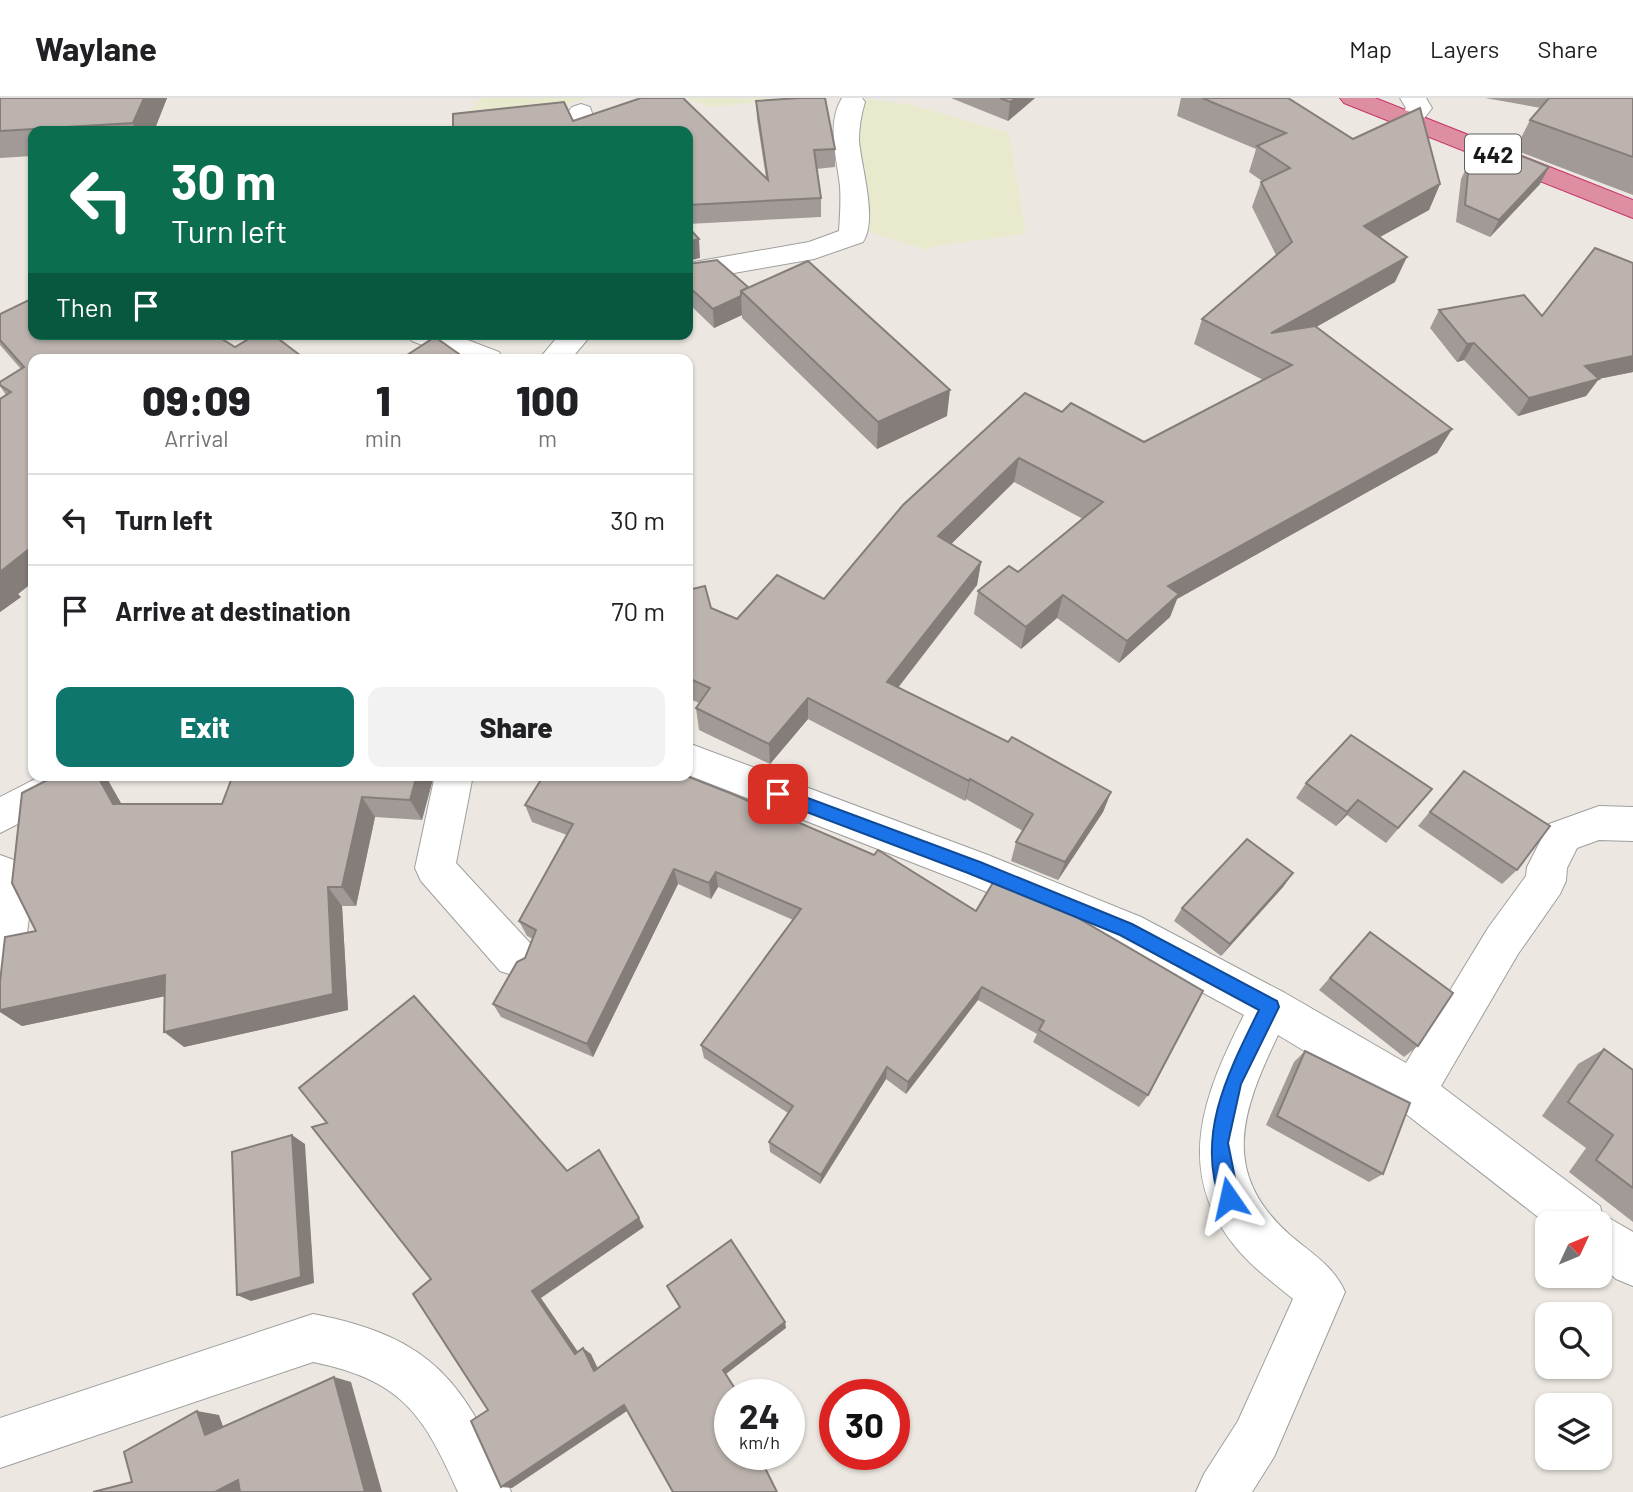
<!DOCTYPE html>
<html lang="en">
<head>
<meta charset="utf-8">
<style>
  body { margin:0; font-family:Barlow,sans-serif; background:#f2f2f2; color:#202124; height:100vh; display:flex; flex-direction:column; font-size:26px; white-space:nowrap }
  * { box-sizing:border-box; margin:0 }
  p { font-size:23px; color:#757577 }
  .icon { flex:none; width:38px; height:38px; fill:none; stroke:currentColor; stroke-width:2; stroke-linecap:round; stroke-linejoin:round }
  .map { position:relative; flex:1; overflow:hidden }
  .side { position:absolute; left:28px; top:256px; width:665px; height:427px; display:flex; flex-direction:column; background:#fff; border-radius:14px; box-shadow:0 2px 5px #0004 }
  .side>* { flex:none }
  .hud { position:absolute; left:28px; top:28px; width:665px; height:214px; border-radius:14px; box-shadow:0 2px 5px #0004; background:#0b6e4f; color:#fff; overflow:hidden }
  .needle { width:46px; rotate:46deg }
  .fabs { position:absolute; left:1535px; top:1113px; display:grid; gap:14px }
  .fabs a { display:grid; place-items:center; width:77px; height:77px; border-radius:14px; background:#fff; box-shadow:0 2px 5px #0004; font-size:35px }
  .speed { position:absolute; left:714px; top:1281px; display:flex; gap:14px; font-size:35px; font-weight:700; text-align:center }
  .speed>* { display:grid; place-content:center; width:91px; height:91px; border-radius:50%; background:#fff; box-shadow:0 2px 5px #0004; line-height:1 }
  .speed small { font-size:18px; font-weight:400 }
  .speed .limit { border:10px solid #d22; background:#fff; color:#111 }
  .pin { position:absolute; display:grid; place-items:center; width:60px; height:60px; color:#fff; margin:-30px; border-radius:14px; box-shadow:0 4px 10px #0006 }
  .me { position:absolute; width:77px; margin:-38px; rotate:349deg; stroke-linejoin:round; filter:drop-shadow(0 0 5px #0008) }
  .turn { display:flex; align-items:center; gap:24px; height:147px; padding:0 28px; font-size:32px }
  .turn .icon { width:91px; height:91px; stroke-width:2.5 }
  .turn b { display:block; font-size:49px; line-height:60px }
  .then { display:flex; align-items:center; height:66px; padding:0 28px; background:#0003; gap:14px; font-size:26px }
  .eta { display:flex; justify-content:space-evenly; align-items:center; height:119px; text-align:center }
  .eta b { font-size:42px; font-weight:800; line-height:49px }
  .primary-button { display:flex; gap:14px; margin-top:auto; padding:14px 28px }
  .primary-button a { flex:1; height:80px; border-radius:14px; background:#0f766e; color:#fff; font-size:28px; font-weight:800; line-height:80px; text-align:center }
  .primary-button a+a { background:#f2f2f2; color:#202124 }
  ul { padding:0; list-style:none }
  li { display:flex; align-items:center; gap:21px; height:91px; padding:0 28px; border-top:2px solid #e0e0e0 }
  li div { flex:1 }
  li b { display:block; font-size:26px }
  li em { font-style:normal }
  header { display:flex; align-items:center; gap:42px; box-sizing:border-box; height:98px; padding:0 35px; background:#fff; border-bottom:2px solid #e0e0e0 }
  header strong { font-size:33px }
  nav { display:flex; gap:38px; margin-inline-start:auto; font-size:24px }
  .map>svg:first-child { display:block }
</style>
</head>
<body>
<header>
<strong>Waylane</strong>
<nav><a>Map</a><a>Layers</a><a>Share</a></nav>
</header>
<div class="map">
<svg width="1633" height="1394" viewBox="0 0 1633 1394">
  <rect width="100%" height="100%" fill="#ece8e1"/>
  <g fill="#e9eacd">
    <polygon points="481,0 590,0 569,5 560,17 464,20"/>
    <polygon points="648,0 779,0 777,3 710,9 684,0 654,5"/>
    <polygon points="866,1 913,7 1009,35 1026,136 941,147 926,152 867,133 849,10"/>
  </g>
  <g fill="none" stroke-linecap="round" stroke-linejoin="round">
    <g stroke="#9f9f9f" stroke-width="2">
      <g id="street">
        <path d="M842 0H862L865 4C861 17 859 29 859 42 861 69 878 121 863 144L814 161 688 183V165L809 144 839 133C840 118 841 103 840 88 837 60 826 26 842 0Z"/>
        <polygon points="1400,0 1426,0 1432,10 1419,27 1401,27 1397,22 1406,10"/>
        <polygon points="581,6 590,9 598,33 572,33 568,14 572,9"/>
        <polygon points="407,236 452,236 499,254 503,261 458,261 412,243"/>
        <polygon points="560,236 592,236 571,261 539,261"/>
        <path d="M688 645 988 757 1141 819 1285 895 1406 965 1488 830 1526 778 1527 769 1549 726 1599 708 1633 709V743L1599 742 1577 750 1567 770 1566 783 1560 796 1518 856 1441 988 1600 1108 1602 1116 1633 1134V1188L1616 1181 1600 1167V1125L1547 1126 1397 1009 1278 937C1242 1013 1219 1074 1290 1137 1311 1155 1334 1168 1345 1194L1274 1359 1252 1394H1196L1204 1376 1238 1323 1293 1201C1273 1184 1250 1168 1234 1147 1173 1071 1205 994 1244 917L1111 845 960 783 688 677Z"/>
        <polygon points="43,677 98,677 92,688 0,735 0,699"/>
        <polygon points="435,677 473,677 456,765 530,845 536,859 530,873 515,878 500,873 421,783 415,770"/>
        <polygon points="0,757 14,762 32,797 21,880 15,894 0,900"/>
        <path d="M313 1216C433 1239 466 1285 511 1394H458C423 1315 401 1282 313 1264L0 1370V1320Z"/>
      </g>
    </g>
    <g stroke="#c7316d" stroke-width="2">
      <polygon id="highway" points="1340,0 1375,0 1633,102 1633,120 1344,5"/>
    </g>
    <use href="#street" fill="#fff" fill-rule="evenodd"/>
    <use href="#highway" fill="#de8ea1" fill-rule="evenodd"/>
  </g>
  <g fill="#a29a96">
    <polygon points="0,0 167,0 154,33 33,33 33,58 0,60"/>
    <polygon points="641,0 683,0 766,80 757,21 756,3 799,0 825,0 835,51 835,69 816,71 821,100 821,119 688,126 688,33 453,33 453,16 564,4 573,23"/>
    <polygon points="951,0 1035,0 1008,23"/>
    <polygon points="1181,0 1288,0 1353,41 1440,86 1429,112 1379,139 1395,184 1316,229 1452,331 1437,355 1177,501 1170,519 1119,565 1057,520 1021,551 974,516 978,493 1018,474 1083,421 1014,384 951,446 981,464 977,487 898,590 1008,644 1111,694 1103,714 1058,782 1011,763 1016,744 1023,733 966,701 965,703 808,621 770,666 699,632 696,610 699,605 688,600 688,492 711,510 737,521 824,501 1062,314 1144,344 1263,282 1194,246 1202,221 1276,157 1252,109 1261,84 1262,83 1249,74 1256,51 1177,18"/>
    <polygon points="1485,0 1633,0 1633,97 1515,52 1530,22 1541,10"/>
    <polygon points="1469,64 1491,73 1540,86 1490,139 1456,124 1461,81"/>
    <polygon points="1633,165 1633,274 1598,281 1586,298 1518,318 1464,262 1457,264 1430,230 1439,212 1542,218"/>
    <polygon points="688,166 748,189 947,318 877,351 742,220 742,217 714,230 688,205"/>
    <polygon points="0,216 33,236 235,249 305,261 33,261 33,484 18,496 21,499 0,514 6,297 0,288 0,284 21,271 0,247"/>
    <polygon points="57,677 105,677 121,706 222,706 434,677 422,722 375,719 356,808 342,808 348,912 184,949 165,898 22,928 0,914 0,884 36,833"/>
    <polygon points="1306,685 1432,691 1386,745 1347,717 1336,728 1296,700"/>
    <polygon points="1451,688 1517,772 1502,786 1418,728"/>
    <polygon points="730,695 1148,997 1139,1009 1033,944 1037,936 978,902 906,996 886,981 820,1086 770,1054 769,1044 788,1015 704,960 701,947 793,822 718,789 711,801 678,786 593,959 501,919 493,906 525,860 533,841 527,838 519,823 567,737 532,724 525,707"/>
    <polygon points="1293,775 1283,789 1221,858 1174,823 1182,810"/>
    <polygon points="1370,834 1418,948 1404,959 1319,892"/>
    <polygon points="1604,951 1633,972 1633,1124 1569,1074 1586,1050 1542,1018 1578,966"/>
    <polygon points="1305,953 1383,1076 1369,1084 1266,1027 1294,964"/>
  </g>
  <g fill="#847d7a">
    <polygon points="144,0 167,0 154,33 137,33 133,25"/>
    <polygon points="1016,0 1035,0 1008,23 1010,4"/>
    <polygon points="1549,69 1540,86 1490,139 1499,122"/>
    <polygon points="1440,86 1429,112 1353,154 1364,128"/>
    <polygon points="699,141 700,160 688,163 688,144"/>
    <polygon points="1407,159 1395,184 1269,256 1271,235"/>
    <polygon points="741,198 742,217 714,230 713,211"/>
    <polygon points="1474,245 1464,262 1457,264 1467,246"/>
    <polygon points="1633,258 1633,274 1573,286 1585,268"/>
    <polygon points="1599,281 1586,298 1518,318 1529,300"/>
    <polygon points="950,292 947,318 877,351 878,324"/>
    <polygon points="1452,331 1437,355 1177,501 1170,519 1119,565 1127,543 1168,488"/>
    <polygon points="1019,360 1014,384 935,462 938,438"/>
    <polygon points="33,448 33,484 18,496 21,499 0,514 0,474"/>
    <polygon points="981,464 977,487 885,606 887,584"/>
    <polygon points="1063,497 1057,520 1021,551 1026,529"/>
    <polygon points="808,600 808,621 770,666 769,646"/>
    <polygon points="97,677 105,677 133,726 113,706"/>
    <polygon points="417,677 434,677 422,722 410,702"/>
    <polygon points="970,681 966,701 965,703 969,683"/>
    <polygon points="1111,694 1103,714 1058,782 1065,764"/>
    <polygon points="362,699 375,719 356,808 342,789"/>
    <polygon points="1358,702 1347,717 1336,728 1347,714"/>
    <polygon points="674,771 678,786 593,959 587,946"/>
    <polygon points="716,774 718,789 711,801 709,785"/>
    <polygon points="1293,775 1283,789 1221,858 1230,846"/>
    <polygon points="328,789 342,808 348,912 184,949 164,934"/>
    <polygon points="165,877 185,894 22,928 0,914 0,912"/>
    <polygon points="982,889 978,902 906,996 908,984"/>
    <polygon points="887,969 886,981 820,1086 821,1077"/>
    <polygon points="292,1037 305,1046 314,1185 251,1203 237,1197"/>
    <polygon points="639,1120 644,1129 541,1200 583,1261 575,1256 532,1193"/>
    <polygon points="785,1224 786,1230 726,1276 723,1272"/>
    <polygon points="583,1250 591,1256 601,1277 594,1273"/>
    <polygon points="334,1279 351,1284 382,1394 365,1394"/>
    <polygon points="624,1307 630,1311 512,1390 501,1389"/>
    <polygon points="197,1313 219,1317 227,1340 205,1337"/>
    <polygon points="238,1382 259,1383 239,1394 215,1394"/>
  </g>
  <g fill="#bcb3ae" stroke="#847d7a" stroke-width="2">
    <polygon points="0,0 144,0 133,25 0,33"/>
    <polygon points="641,0 683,0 768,82 756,3 799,0 825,0 835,51 814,52 821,100 688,107 688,33 453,33 453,16 564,4 573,23"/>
    <polygon points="1000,0 1016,0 1010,4"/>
    <polygon points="1202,0 1288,0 1353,41 1420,10 1440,86 1364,128 1407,159 1271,235 1315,228 1452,331 1168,488 1179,496 1127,543 1063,497 1026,529 978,493 1009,468 1018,474 1103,404 1019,360 938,438 981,464 887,584 1008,644 1012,639 1111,694 1065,764 1016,744 1033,716 970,681 969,683 808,600 769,646 696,610 710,590 688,580 688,492 705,488 711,510 737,521 777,477 824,501 903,407 1025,295 1062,314 1071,305 1144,344 1292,267 1202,221 1292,144 1261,84 1290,70 1257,48 1286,35"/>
    <polygon points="1549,0 1633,0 1633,59 1530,22"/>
    <polygon points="1509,53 1549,69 1499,122 1465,107 1469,64 1491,73"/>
    <polygon points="688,129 699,141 688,144"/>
    <polygon points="1595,150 1633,165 1633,258 1585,268 1599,281 1529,300 1474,245 1467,246 1439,212 1524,197 1542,218"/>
    <polygon points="717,162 748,189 741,193 741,198 713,211 688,188 688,166"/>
    <polygon points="808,163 950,292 878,324 741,193"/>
    <polygon points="33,200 33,236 214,236 235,249 257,236 272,236 305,261 33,261 33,448 0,474 0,301 11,294 0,287 0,284 24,269 0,242 0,216"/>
    <polygon points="435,239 466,261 401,261"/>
    <polygon points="1351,637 1432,691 1398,730 1358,702 1347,714 1306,685"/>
    <polygon points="1464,673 1550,728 1517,772 1430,714"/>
    <polygon points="57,677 97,677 113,706 222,706 233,677 417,677 410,702 362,699 342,789 328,789 333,896 164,934 165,877 0,912 0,884 5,839 36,833 12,785 22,695"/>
    <polygon points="544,677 684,677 730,695 874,757 878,752 976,813 994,783 1059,809 1203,893 1148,997 1039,932 1044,923 982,889 908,984 887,969 821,1077 769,1044 793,1008 701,947 801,811 716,774 709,785 674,771 587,946 493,906 517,864 525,860 536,832 519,823 573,726 525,707"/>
    <polygon points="1247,741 1293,775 1230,846 1182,810"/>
    <polygon points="1370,834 1453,895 1418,948 1330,880"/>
    <polygon points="414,898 567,1073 599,1052 639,1120 532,1193 575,1256 583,1250 594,1273 680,1209 667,1188 731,1142 785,1224 723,1272 739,1297 730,1297 730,1356 758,1356 777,1394 673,1394 624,1307 501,1389 471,1323 488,1312 413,1196 431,1181 312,1029 327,1025 299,990"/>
    <polygon points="1604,951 1633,972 1633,1090 1596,1062 1613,1037 1568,1004"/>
    <polygon points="1305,953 1410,1005 1383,1076 1277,1018"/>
    <polygon points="292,1037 301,1179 237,1197 232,1054"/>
    <polygon points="334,1279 365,1394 240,1394 238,1382 215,1394 93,1394 132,1384 124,1354 197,1313 205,1337"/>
  </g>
  <path fill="#1a73e8" stroke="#114b97" stroke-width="2" d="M778 689 980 764 1132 826 1277 903 1279 909 1241 986 1228 1045 1239 1100 1236 1107 1229 1109 1222 1107C1194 1038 1229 973 1259 912L1120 837 968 775 772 701 770 696Z"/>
  <g text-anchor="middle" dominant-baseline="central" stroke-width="5" stroke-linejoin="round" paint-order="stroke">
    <rect fill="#fff" stroke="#5f5f5f" stroke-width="2" x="1465" y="36.5" width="56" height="39" rx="5"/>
    <g font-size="23" font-weight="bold" fill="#1b1b1b">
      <text x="1493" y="56">442</text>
    </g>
  </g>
</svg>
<div class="fabs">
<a><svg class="needle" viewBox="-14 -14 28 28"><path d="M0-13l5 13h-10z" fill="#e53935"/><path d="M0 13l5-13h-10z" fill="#757577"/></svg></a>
<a><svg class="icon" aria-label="search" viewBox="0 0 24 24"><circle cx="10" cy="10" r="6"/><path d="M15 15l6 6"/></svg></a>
<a><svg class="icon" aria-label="layers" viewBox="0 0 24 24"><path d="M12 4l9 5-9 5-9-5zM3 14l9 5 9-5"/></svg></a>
</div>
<div class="speed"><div>24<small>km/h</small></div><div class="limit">30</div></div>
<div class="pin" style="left:778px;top:696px;background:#d93025"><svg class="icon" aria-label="arrive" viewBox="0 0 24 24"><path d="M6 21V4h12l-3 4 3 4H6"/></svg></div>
<svg class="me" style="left:1229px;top:1100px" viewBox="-20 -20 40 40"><path d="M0-17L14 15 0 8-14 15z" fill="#1a73e8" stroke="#fff" stroke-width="4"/></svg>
<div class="hud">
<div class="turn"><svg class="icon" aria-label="left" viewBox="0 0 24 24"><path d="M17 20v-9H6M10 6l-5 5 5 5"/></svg><div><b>30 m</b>Turn left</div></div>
<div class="then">Then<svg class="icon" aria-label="arrive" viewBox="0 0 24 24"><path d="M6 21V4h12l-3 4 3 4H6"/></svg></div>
</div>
<section class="side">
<div class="eta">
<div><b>09:09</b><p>Arrival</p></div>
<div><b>1</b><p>min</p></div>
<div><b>100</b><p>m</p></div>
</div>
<ul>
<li><svg class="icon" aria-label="left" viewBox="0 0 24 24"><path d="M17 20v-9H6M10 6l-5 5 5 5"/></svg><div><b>Turn left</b></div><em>30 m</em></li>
<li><svg class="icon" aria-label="arrive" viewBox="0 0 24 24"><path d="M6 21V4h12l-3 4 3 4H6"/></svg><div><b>Arrive at destination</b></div><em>70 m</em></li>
</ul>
<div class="primary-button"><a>Exit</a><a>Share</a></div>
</section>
</div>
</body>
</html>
